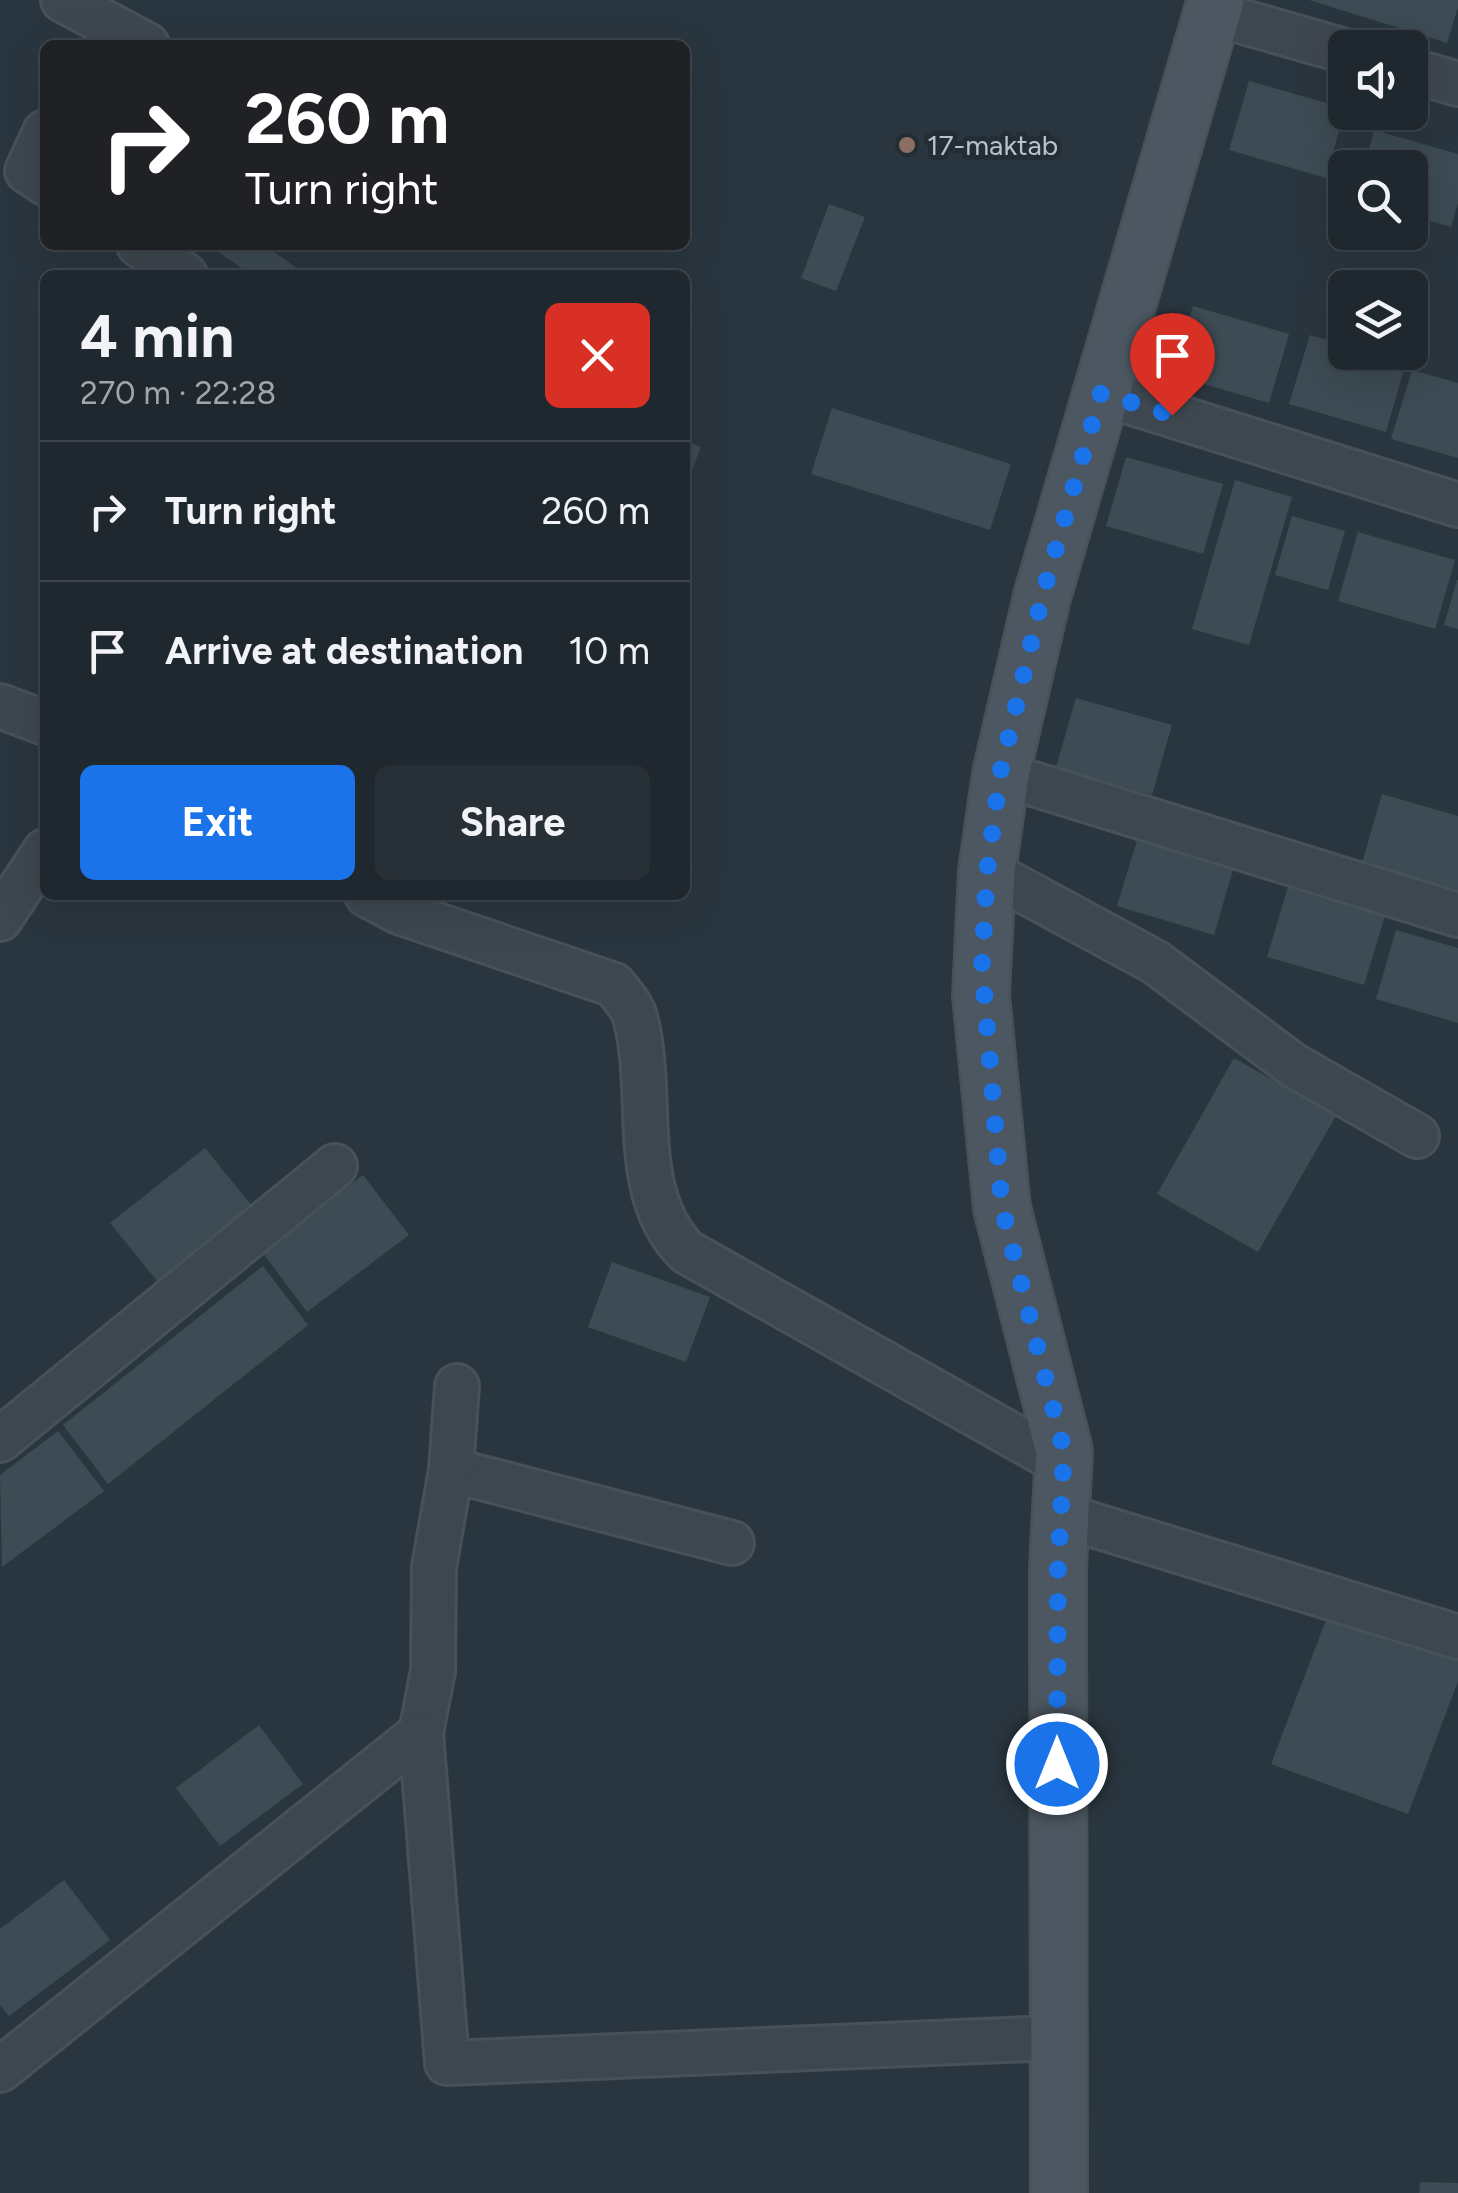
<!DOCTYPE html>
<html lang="en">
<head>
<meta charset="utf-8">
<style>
  body { margin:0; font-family:Figtree,sans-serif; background:#283037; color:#f1f3f6; height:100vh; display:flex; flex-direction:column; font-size:38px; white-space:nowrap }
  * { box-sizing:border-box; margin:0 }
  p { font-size:32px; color:#a2a6aa }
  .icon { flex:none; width:55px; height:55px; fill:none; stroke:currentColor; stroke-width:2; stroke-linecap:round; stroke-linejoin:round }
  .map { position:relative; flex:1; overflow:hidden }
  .panel { position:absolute; left:40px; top:270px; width:650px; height:630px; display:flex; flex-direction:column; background:#20282f; border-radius:15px; box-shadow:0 10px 40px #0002,0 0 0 2px #3d444b }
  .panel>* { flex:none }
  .hud { position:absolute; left:40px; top:40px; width:650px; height:210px; border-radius:15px; box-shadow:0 10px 40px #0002,0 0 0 2px #3d444b; background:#202124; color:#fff; overflow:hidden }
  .fabs { position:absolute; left:1328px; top:30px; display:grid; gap:20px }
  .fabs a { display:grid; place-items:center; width:100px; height:100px; border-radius:15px; background:#20282f; box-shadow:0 10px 40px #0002,0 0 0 2px #3d444b; font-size:50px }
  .pin { position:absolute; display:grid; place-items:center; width:85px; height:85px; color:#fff; margin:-102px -42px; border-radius:50% 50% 50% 0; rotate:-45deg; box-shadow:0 0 10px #0007 }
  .pin .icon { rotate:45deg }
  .me { position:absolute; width:110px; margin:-55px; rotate:0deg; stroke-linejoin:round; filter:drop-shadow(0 0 8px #0008) }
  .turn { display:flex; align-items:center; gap:35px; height:210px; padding:0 40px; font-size:45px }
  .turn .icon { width:130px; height:130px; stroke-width:2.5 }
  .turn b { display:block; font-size:70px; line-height:85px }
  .round { display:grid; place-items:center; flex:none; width:105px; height:105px; border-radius:15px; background:#283037 }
  .headline { display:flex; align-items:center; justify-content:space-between; height:170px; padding:0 40px }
  h1 { font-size:60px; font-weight:700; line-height:75px }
  .primary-button { display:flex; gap:20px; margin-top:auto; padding:20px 40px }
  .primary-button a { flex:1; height:115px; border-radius:15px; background:#1a73e8; color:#fff; font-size:40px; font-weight:700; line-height:115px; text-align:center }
  .primary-button a+a { background:#283037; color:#f1f3f6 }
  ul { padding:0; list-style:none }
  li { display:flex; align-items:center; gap:30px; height:140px; padding:0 40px; border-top:2px solid #3d444b }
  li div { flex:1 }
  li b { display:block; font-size:38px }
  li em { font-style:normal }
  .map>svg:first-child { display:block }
</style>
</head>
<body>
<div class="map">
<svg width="1458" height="2193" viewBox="0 0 1458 2193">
  <rect width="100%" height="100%" fill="#2a363f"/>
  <g fill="#3d4b54">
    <polygon points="1309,0 1458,0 1458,7 1447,43"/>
    <polygon points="1249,81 1345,108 1326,178 1229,150"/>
    <polygon points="1374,130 1458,154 1458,203 1451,227 1410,215 1410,168 1364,168"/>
    <polygon points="829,204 865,217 836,291 801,278"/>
    <polygon points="208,245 264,245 307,275 252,275"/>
    <polygon points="1193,306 1289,334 1269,403 1173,375"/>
    <polygon points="1310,335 1345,345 1345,352 1372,352 1406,362 1386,432 1289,404"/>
    <polygon points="1412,370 1458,383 1458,458 1391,439"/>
    <polygon points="832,408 1011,464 990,530 811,474"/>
    <polygon points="685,441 701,447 685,488"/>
    <polygon points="1126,457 1223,484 1203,554 1106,526"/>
    <polygon points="1235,480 1292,497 1249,645 1192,629"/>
    <polygon points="1292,516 1345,531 1328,590 1275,575"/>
    <polygon points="1358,532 1455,560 1435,629 1338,601"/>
    <polygon points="1457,580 1458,580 1458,629 1444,625"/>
    <polygon points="1076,698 1172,725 1152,795 1056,767"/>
    <polygon points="1382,794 1458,816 1458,891 1362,863"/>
    <polygon points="1138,837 1234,866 1214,935 1117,906"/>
    <polygon points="1288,887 1385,916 1364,985 1267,957"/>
    <polygon points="1396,930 1458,948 1458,1023 1376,999"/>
    <polygon points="1234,1058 1336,1116 1258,1252 1157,1194"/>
    <polygon points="205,1148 252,1206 157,1281 110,1223"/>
    <polygon points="363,1175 409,1235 307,1312 262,1252"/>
    <polygon points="612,1262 710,1297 686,1362 588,1327"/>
    <polygon points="263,1266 308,1325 108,1484 63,1425"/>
    <polygon points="58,1431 104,1491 2,1567 0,1475"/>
    <polygon points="1329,1612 1458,1660 1458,1681 1408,1814 1271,1764"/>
    <polygon points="259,1725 303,1784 220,1846 176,1788"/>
    <polygon points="64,1880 110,1940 9,2016 0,2005 0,1929"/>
    <polygon points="1420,2182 1458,2183 1458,2193 1419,2193"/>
  </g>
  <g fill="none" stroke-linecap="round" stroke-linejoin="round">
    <g stroke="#475158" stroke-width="48">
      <g id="street">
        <polyline points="63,0 147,45"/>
        <polyline points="1212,13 1345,51"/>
        <polyline points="1410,70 1458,84"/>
        <polyline points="45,132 27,171 45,183"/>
        <polyline points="139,245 185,275"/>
        <polyline points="1101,393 1458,505"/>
        <polyline points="0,706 45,723"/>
        <polyline points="1001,774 1458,915"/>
        <polyline points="987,871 1155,962 1293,1065 1417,1136"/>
        <path d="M367 895 399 912 614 985C621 994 632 1006 635 1017 656 1093 627 1193 687 1252L1063 1464"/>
        <polyline points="0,919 45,851"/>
        <polyline points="0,1440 335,1166"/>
        <polyline points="451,1470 732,1543"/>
        <polyline points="1061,1515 1458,1637"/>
        <polyline points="421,1733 433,1671 434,1567 451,1470 457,1386"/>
        <polyline points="0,2070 421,1733 447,2063 1056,2038"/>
      </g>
    </g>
    <g stroke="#475158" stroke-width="60">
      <polyline id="secondary" points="1059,2193 1058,1569 1064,1451 1002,1208 981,995 987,871 1001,774 1042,597 1216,0"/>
    </g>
    <use href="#street" stroke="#3e474f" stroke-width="42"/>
    <use href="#secondary" stroke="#4c5761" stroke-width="55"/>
  </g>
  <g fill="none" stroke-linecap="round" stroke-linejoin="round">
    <polyline stroke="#1a73e8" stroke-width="18" stroke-dasharray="0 32.4" points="1057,1764 1058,1568 1064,1451 1002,1208 982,965 987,872 1000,774 1042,597 1101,393 1172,415"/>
  </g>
  <circle fill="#8d6e63" stroke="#222d34" stroke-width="4" cx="907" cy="145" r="10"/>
  <g text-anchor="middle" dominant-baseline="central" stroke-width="10" stroke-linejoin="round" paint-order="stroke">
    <g font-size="28" fill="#bac2c9" stroke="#222d34" text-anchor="start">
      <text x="927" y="145">17-maktab</text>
    </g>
  </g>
</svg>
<div class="fabs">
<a><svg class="icon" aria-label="sound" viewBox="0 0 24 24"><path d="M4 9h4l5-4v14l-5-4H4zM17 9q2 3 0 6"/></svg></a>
<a><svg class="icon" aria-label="search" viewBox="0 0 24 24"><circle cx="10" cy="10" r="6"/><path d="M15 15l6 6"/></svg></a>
<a><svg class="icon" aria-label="layers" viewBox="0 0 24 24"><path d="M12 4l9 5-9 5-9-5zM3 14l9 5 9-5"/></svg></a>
</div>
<div class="pin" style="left:1172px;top:415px;background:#d93025"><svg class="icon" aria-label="arrive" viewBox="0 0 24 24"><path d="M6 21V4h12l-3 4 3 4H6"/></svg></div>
<svg class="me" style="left:1057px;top:1764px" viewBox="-20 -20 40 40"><circle r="17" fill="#1a73e8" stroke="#fff" stroke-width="3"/><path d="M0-11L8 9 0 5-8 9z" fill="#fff"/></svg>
<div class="hud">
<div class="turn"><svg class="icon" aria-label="right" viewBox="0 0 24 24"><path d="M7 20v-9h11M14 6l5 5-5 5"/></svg><div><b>260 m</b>Turn right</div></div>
</div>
<section class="panel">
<div class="headline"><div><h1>4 min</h1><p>270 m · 22:28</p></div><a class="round" style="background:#d93025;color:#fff"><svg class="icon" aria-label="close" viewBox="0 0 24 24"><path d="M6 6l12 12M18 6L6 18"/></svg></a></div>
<ul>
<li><svg class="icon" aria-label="right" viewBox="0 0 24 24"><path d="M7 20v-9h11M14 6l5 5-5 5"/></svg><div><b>Turn right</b></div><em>260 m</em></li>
<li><svg class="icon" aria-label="arrive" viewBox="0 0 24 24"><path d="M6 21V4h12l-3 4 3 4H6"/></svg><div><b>Arrive at destination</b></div><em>10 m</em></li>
</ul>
<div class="primary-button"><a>Exit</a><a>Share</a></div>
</section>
</div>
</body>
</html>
